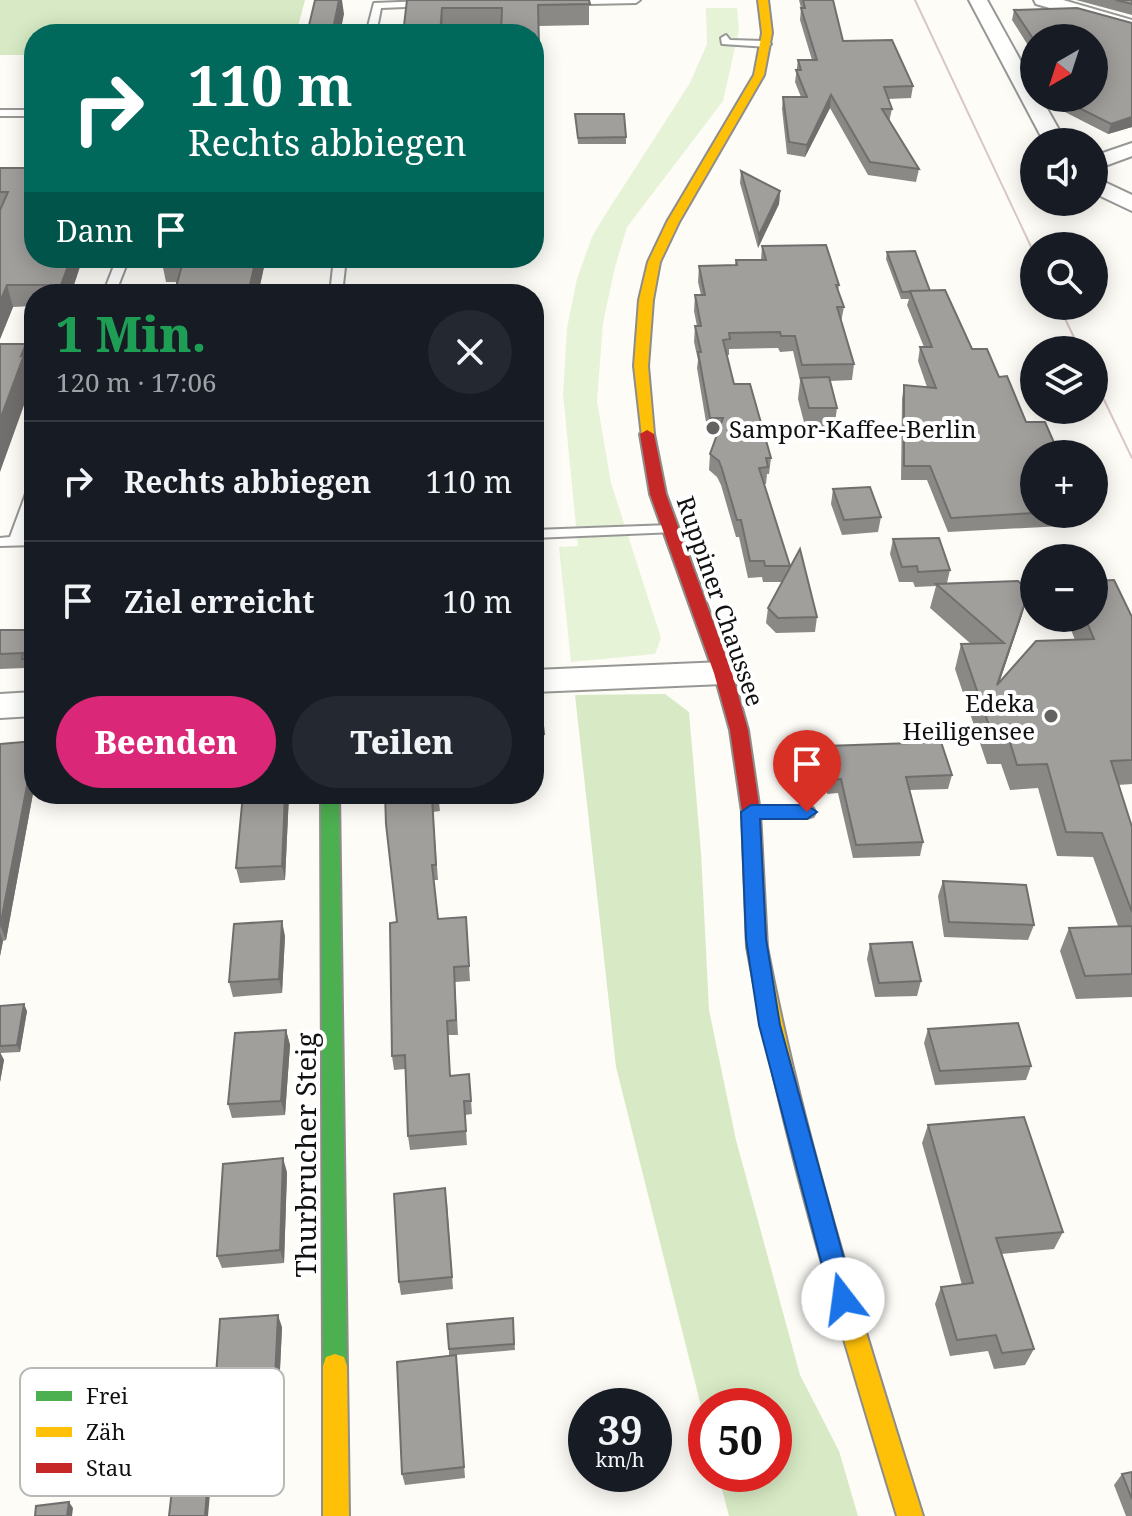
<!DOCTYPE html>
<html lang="de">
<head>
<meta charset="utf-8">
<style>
  body { margin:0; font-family:"Noto Serif",serif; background:#242831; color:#f1f3f6; height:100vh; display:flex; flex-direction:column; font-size:30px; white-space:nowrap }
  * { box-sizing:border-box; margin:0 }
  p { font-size:26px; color:#9ea1a6 }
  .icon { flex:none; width:44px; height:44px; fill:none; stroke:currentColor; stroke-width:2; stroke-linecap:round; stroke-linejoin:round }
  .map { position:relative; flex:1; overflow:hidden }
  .sheet { position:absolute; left:24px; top:284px; width:520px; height:520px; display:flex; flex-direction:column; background:#171b24; border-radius:32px; box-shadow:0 4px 20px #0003 }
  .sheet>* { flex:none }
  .top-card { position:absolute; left:24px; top:24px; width:520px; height:244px; border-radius:32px; box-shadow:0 4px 20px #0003; background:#00695c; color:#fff; overflow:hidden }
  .needle { width:52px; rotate:219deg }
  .controls { position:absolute; left:1020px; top:24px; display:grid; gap:16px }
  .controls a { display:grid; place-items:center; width:88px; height:88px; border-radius:50%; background:#171b24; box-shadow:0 4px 20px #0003; font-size:40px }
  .speed { position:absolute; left:568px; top:1388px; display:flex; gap:16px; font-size:40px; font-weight:700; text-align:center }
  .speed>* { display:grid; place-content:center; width:104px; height:104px; border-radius:50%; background:#171b24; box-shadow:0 4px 20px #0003; line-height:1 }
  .speed small { font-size:20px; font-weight:400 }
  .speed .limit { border:12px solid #d22; background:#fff; color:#111 }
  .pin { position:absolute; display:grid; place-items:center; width:68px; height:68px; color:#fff; margin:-82px -34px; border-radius:50% 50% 50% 0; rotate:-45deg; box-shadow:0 0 8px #0007 }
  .pin .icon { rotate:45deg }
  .me { position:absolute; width:88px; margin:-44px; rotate:345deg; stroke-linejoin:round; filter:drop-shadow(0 0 6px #0008) }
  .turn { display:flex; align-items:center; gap:28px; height:168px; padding:0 32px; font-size:36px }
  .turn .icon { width:104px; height:104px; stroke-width:2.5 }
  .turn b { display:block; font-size:56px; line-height:68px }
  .then { display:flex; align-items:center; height:76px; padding:0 32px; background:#0003; gap:16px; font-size:30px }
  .round { display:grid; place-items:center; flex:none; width:84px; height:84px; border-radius:42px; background:#242831 }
  .overview { display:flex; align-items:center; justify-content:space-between; height:136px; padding:0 32px }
  h1 { font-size:48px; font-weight:800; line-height:60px; color:#1e9e55 }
  .button { display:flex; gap:16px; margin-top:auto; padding:16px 32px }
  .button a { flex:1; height:92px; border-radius:48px; background:#db2777; color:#fff; font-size:32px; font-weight:800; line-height:92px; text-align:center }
  .button a+a { background:#242831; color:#f1f3f6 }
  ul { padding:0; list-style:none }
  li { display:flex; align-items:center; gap:24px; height:120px; padding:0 32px; border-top:2px solid #363941 }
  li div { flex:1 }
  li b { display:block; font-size:30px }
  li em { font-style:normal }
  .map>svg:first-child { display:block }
</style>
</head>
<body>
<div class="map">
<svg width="1132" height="1516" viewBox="0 0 1132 1516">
  <rect width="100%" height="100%" fill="#fdfcf7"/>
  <polygon fill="#e7f3d7" points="706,8 737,8 739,30 723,101 627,227 615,267 603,323 597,401 611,483 661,638 655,654 571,662 559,547 578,546 563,394 567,328 577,279 592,237 602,220 690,83 707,44"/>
  <g fill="#d8eac5">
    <polygon points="0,0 305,0 296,34 34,34 34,55 0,55"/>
    <polygon points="665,694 689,712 701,852 709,1010 736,1140 800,1375 839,1451 858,1516 729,1516 718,1474 774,1474 774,1406 706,1406 706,1426 616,1067 575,695"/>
  </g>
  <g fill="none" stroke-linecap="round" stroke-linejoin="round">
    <g stroke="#979795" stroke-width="4">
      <g id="lane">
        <polygon points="585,0 640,0 636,3 589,4"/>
        <polygon points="426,1 429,2 429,6 381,8 376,34 366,34 374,3"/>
        <polygon points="726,35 730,40 766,41 771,44 766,47 722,44 721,38"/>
        <rect x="0" y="110" width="34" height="6"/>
        <polygon points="117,258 129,258 115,294 103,294"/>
        <polygon points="334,258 346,258 342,294 330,294"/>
        <polygon points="34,487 34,509 24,537 34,537 34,545 0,546 0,538 10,537 27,491"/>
        <polygon points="670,525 677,529 675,532 534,538 534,530"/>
        <polygon points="752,806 807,806 813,808 815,812 813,816 807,818 752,818 746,816 744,812 746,808"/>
      </g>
    </g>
    <g stroke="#979795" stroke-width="4">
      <g id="street">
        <polygon points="969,0 987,0 1034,85 1034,98 1041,98 1066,142 1044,142"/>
        <polygon points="1034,0 1063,0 1132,20 1132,32 1036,4"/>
        <polygon points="1132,143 1132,156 1094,170 1094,156"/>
        <polygon points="1094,177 1132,195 1132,211 1094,193"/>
        <polygon points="723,662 734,665 739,673 734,681 723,684 534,692 534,670"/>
        <polygon points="34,692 34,716 0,718 0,694"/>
      </g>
    </g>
    <g stroke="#8e8d8b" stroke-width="4">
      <polygon id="fast" points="321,794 339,794 347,1366 344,1375 335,1378 326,1375 323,1366"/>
    </g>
    <g stroke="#8e8d8b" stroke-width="4">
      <g id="slow">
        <polygon points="758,0 768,0 772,33 764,75 679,222 660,262 653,300 648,366 654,434 652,437 642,437 634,366 639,300 648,262 667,222 754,75 762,33"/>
        <path d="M757 939 764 941 767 947C804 1141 864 1328 923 1516H897C840 1328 782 1141 747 947L750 941Z"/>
        <polygon points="335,1354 344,1357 347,1366 349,1516 323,1516 323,1366 326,1357"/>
      </g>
    </g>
    <g stroke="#8e8d8b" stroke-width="4">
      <polygon id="jam" points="647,430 654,434 666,494 732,673 748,730 760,812 767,947 764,953 757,955 750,953 747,947 742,812 730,730 714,673 650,494 640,434"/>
    </g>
    <use href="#lane" fill="#fffffe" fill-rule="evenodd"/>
    <use href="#street" fill="#fffffe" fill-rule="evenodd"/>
    <use href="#fast" fill="#4caf50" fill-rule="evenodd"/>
    <use href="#slow" fill="#ffc107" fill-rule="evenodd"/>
    <use href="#jam" fill="#c62828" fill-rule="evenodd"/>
    <g stroke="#d9c6c7" stroke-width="2">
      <polyline points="915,0 1034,253"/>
      <polyline points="1059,306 1080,350"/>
      <polyline points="1094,379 1132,458"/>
    </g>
  </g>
  <g fill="#8a8986">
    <polygon points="407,0 589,0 589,25 539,26 541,114 534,114 534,34 501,29 444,29 443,34 403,34"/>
    <polygon points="799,0 833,0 843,41 913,86 911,98 888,99 892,109 889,122 919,169 916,182 868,175 830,108 805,157 787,154 782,109 783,97 801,97 795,82 798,60 812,60 800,20 801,8"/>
    <polygon points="1076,0 1132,0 1132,15"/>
    <polygon points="1014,10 1132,23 1132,127 1108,134 1061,110 1055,98 1094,98 1034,38 1034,55 1012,20"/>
    <polygon points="575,114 626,137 626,144 578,144"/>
    <polygon points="0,168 71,294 34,294 34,306 13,307 0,339"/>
    <polygon points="741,171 780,191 779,204 758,248 740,183"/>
    <polygon points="762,246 839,285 838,291 844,307 841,322 854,364 852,380 830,381 837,408 834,430 806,430 798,399 800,381 793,351 780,352 778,348 729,349 729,355 727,355 734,384 771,458 769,474 767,474 766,484 764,484 790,566 817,617 815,632 776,633 766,623 768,608 782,582 763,582 762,577 748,578 739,537 736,537 721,485 717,477 709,470 710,454 717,434 708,434 697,368 698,360 694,342 695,326 697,326 694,311 695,295 701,295 698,282 699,266 735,265 736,260 761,260"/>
    <polygon points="887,252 930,291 1034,514 1084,514 1081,525 948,532 927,480 901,480 902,399 904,385 927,387 918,361 920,347 924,347 907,305 909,299 901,299 886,259"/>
    <polygon points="161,258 266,258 258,294 174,294 177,282 166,282"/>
    <polygon points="833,489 881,517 878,532 842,535 831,504"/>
    <polygon points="893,539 950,570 947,583 1022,615 999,683 1075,640 1068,622 1069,618 1132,617 1132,784 1118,785 1132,827 1132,997 1076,999 1060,951 1069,928 1118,926 1093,857 1057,856 1038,788 1010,790 1001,764 987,764 955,669 961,644 971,644 930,608 936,586 915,587 913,582 899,582 890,554"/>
    <polygon points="0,630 34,630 34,674 27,674 25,668 0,669"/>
    <polygon points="34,741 34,788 6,940 3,941 0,956 0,744"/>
    <polygon points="826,746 952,775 948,789 910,790 923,842 920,856 853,858 838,793 827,794 823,760"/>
    <polygon points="243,794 289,794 285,880 240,883 236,868"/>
    <polygon points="438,794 440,811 433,812 438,880 433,880 438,919 466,917 470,981 455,982 458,1035 448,1035 450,1076 469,1074 472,1114 465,1115 467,1145 410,1150 408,1136 405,1069 394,1070 392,1056 397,922 386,824"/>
    <polygon points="943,881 1034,925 1028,940 944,937 938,896"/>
    <polygon points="285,936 282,993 233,997 229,982"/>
    <polygon points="870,944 921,981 917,996 875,997 867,959"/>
    <polygon points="0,1006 27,1011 20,1052 0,1053 4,1060 0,1082"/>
    <polygon points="928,1029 1031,1066 1026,1080 935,1085 924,1043"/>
    <polygon points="286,1030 290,1045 285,1115 232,1118 228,1104"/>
    <polygon points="928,1125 1063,1232 1054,1249 1001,1254 1034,1349 1025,1365 994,1369 988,1351 950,1356 935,1304 941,1287 962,1285 922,1143"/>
    <polygon points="287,1172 284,1263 222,1268 217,1256"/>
    <polygon points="447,1202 453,1289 401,1295 399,1282"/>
    <polygon points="513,1318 515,1350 456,1355 465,1478 405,1485 402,1474 449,1355 449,1349"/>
    <polygon points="282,1327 278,1411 219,1415 214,1404"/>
    <polygon points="1132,1472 1132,1516 1126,1516 1114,1485 1122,1474"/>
  </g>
  <g fill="#716f6d">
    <polygon points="339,0 342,0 344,14 340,34 332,34"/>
    <polygon points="442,8 443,34 440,34"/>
    <polygon points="831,95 830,108 805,157 807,145"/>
    <polygon points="1132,117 1132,127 1108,134 1111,124"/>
    <polygon points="780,191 779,204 758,248 759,235"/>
    <polygon points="71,258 83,258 71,294 63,294 61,285"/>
    <polygon points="256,258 266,258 258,294 248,294"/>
    <polygon points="7,285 13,307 0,339 0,302"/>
    <polygon points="26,344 34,372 31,379 32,383 0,472 0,420"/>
    <polygon points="1029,591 1022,615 990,710 997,685"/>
    <polygon points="544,734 544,749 534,751 534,735"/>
    <polygon points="34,749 34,788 6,940 1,927"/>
    <polygon points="285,794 289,794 285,880 282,866"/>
    <polygon points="282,921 285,936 282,993 279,979"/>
    <polygon points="0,933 3,941 0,956"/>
    <polygon points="24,1004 27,1011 20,1052 17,1045"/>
    <polygon points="286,1030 290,1045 285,1115 281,1101"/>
    <polygon points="0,1052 4,1060 0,1082"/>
    <polygon points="283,1158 287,1172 284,1263 280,1250"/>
    <polygon points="278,1315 282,1327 278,1411 274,1399"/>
    <polygon points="210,1454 213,1460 208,1516 205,1516"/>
    <polygon points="69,1502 73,1508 72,1516 67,1516"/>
  </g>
  <g fill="#a19f9c" stroke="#716f6d" stroke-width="2">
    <polygon points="315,0 339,0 332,34 307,34"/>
    <polygon points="407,0 589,0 590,4 538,5 540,92 534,92 534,34 501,34 502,8 442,8 440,34 403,34"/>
    <polygon points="803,0 833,0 843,41 892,40 913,86 884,87 892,109 882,109 919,169 870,162 831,95 807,145 789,142 783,97 807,97 796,70 801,70 798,60 817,60 801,8 805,8"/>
    <polygon points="1116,0 1132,0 1132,4"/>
    <polygon points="1077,8 1132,23 1132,117 1111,124 1063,100 1063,98 1094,98 1094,38 1034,38 1034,40 1014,10"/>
    <polygon points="575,114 624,114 626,137 578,138"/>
    <polygon points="0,168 34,168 34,258 71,258 61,285 7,285 0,302 0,210 8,192 0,192"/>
    <polygon points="741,171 780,191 759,235"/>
    <polygon points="826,245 839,285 836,285 844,307 837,307 854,364 802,365 795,336 781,336 780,332 729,333 730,339 723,340 734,384 750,384 771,458 766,458 768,467 759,468 790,566 765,566 764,561 750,561 741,520 737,520 722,469 719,461 710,454 723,418 710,418 698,352 701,352 695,326 701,326 695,295 705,295 699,266 737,265 736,260 766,260 762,246"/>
    <polygon points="915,251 930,291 902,292 887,252"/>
    <polygon points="184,258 256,258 248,294 174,294"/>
    <polygon points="360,288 421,288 420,294 359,294"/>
    <polygon points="945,290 972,349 987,349 999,377 1007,376 1026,422 1045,422 1059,454 1034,454 1034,513 951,518 930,466 904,466 904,385 936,388 920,347 932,347 910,291"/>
    <polygon points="0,344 26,344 21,356 24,355 0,420"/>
    <polygon points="829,377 837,408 809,408 801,378"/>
    <polygon points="870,487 881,517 844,520 833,489"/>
    <polygon points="939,538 950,570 918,572 917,566 902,567 893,539"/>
    <polygon points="800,549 817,617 778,618 768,608"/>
    <polygon points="1114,580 1132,617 1132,760 1111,761 1132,827 1132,912 1102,833 1066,832 1047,764 1017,765 1009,739 994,740 961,644 1004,643 936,584 1018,581 1029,591 997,685 1036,641 1094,639 1085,618 1094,618 1094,581"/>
    <polygon points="0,630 34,630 34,659 22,659 23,653 0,654"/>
    <polygon points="534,700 540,700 544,734 534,735"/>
    <polygon points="34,741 34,749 0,927 0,744"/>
    <polygon points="941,742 952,775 906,777 923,842 856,845 841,779 830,780 826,746"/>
    <polygon points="243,794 285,794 282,866 236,868"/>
    <polygon points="385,794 438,794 438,796 432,797 436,865 432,865 438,919 466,917 469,966 454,967 456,1020 447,1021 450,1076 469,1074 471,1101 464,1101 466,1131 408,1136 405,1055 392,1056 390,923 397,922 386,824"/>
    <polygon points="943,881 1026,885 1034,925 949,922"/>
    <polygon points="282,921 279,979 229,982 234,924"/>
    <polygon points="1132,926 1132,974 1085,976 1069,928"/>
    <polygon points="912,942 921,981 879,983 870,944"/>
    <polygon points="24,1004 17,1045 0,1046 0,1006"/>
    <polygon points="1018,1023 1031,1066 940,1071 928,1029"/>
    <polygon points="286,1030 281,1101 228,1104 235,1033"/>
    <polygon points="1024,1117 1063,1232 996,1238 1034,1349 1002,1353 996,1335 957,1340 941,1287 973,1283 928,1125"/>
    <polygon points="283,1158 280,1250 217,1256 223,1164"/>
    <polygon points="445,1188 452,1277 399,1282 394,1194"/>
    <polygon points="278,1315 274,1399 214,1404 220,1319"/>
    <polygon points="513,1318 514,1344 449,1349 447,1324"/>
    <polygon points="456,1355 464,1467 402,1474 397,1362"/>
    <polygon points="210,1454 205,1516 169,1516 176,1456"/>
    <polygon points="1132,1472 1132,1499 1122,1474"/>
    <polygon points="69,1502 67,1516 35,1516 36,1506"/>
  </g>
  <polygon fill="#1a73e8" stroke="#114b97" stroke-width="2" points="751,805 807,805 817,812 807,819 760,819 766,939 780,1025 855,1299 852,1307 843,1310 835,1307 831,1299 759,1025 746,939 741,812"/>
  <g fill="#646362" stroke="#fff" stroke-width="3">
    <circle cx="713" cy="428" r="8"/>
    <circle cx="1051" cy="716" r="8"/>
  </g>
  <g text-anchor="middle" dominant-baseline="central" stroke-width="8" stroke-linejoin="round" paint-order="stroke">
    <g font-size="24" fill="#111" stroke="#fff" text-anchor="start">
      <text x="729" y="428">Sampor-Kaffee-Berlin</text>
      <text x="1035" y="702" text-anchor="end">Edeka<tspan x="1035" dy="28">Heiligensee</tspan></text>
    </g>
    <g font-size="24" fill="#111" stroke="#fff">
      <text transform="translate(721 601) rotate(71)">Ruppiner Chaussee</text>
    </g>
    <g font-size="28" fill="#111" stroke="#fff">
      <text transform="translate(305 1155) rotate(-90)">Thurbrucher Steig</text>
    </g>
  </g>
  <rect x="20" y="1368" width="264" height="128" rx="12" fill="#fff" stroke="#b8b8b8" stroke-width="2"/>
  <rect x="36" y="1391" width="36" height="10" fill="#4caf50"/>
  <rect x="36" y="1427" width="36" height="10" fill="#ffc107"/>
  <rect x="36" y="1463" width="36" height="10" fill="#c62828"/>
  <g font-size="22" fill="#111">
    <text x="86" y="1404">Frei</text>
    <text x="86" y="1440">Zäh</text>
    <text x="86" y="1476">Stau</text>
  </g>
</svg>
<div class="controls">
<a><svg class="needle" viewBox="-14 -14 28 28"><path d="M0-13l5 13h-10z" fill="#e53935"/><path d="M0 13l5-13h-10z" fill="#9ea1a6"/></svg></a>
<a><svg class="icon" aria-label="sound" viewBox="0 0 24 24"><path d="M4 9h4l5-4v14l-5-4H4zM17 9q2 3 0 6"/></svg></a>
<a><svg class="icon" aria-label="search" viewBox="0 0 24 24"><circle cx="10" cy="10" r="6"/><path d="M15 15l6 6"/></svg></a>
<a><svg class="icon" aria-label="layers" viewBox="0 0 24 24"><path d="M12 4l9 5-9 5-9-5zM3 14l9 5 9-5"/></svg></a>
<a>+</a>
<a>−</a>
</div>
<div class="speed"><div>39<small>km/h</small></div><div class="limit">50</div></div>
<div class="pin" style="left:807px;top:812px;background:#d93025"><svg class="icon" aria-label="arrive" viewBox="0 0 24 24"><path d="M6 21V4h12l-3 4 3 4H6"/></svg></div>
<svg class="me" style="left:843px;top:1299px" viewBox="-20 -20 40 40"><circle r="19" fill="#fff"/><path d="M0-13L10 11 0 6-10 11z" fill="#1a73e8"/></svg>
<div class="top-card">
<div class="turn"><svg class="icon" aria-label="right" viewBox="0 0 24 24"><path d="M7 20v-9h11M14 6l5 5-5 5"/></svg><div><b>110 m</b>Rechts abbiegen</div></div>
<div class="then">Dann<svg class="icon" aria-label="arrive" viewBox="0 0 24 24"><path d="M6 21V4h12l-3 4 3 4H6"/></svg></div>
</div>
<section class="sheet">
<div class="overview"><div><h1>1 Min.</h1><p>120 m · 17:06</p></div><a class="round"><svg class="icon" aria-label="close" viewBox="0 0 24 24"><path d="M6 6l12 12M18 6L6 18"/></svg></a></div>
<ul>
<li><svg class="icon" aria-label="right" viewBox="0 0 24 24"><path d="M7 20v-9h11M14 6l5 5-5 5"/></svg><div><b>Rechts abbiegen</b></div><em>110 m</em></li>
<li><svg class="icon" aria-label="arrive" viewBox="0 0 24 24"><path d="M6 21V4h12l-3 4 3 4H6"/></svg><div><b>Ziel erreicht</b></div><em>10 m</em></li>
</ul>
<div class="button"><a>Beenden</a><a>Teilen</a></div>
</section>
</div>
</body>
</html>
